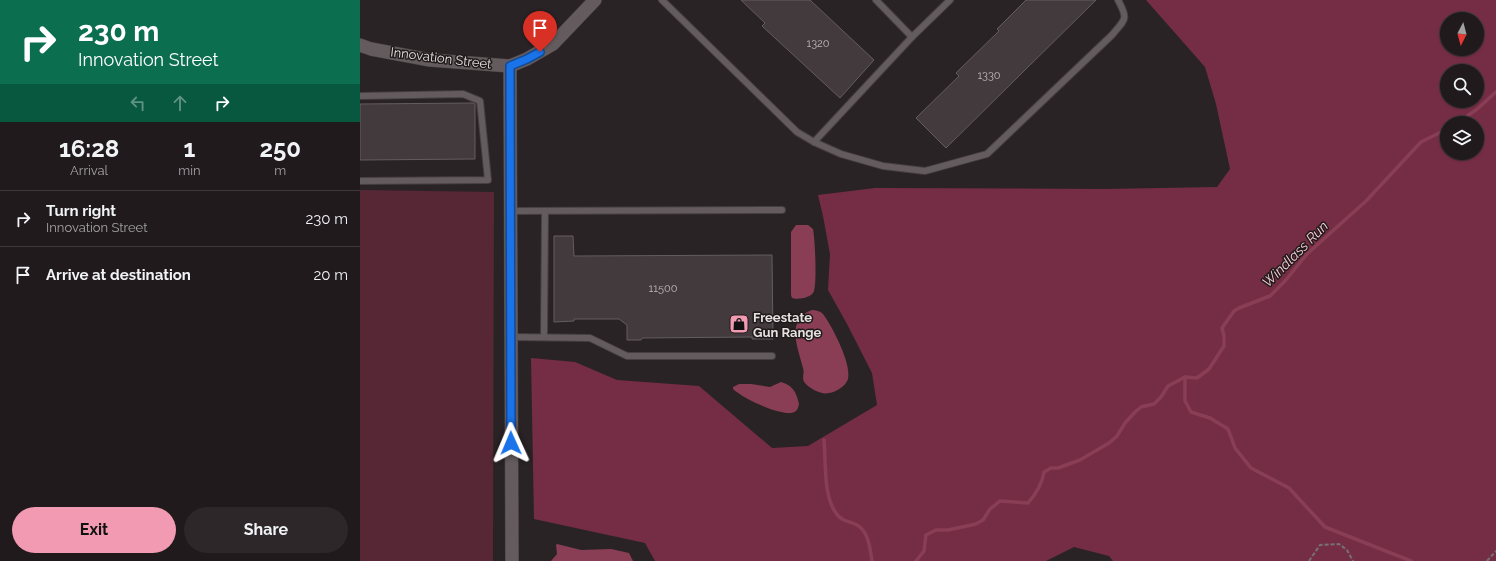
<!DOCTYPE html>
<html lang="en">
<head>
<meta charset="utf-8">
<style>
  body { margin:0; font-family:Raleway,sans-serif; background:#2d2729; color:#f1f3f6; height:100vh; display:flex; flex-direction:column; font-size:15px; white-space:nowrap }
  * { box-sizing:border-box; margin:0 }
  p { font-size:13px; color:#a2a1a3 }
  .icon { flex:none; width:22px; height:22px; fill:none; stroke:currentColor; stroke-width:2; stroke-linecap:round; stroke-linejoin:round }
  .map { position:relative; flex:1; overflow:hidden }
  .panel { display:flex; flex-direction:column; background:#201a1c; width:360px }
  .panel>* { flex:none }
  .top-card { background:#0b6e4f; color:#fff; overflow:hidden }
  .needle { width:26px; rotate:186deg }
  .tools { position:absolute; left:1080px; top:12px; display:grid; gap:8px }
  .tools a { display:grid; place-items:center; width:44px; height:44px; border-radius:50%; background:#201a1c; box-shadow:0 1px 3px #0004,0 0 0 1px #3d383b; font-size:20px }
  .pin { position:absolute; display:grid; place-items:center; width:34px; height:34px; color:#fff; margin:-41px -17px; border-radius:50% 50% 50% 0; rotate:-45deg; box-shadow:0 0 4px #0007 }
  .pin .icon { rotate:45deg }
  .me { position:absolute; width:44px; margin:-22px; rotate:359deg; stroke-linejoin:round; filter:drop-shadow(0 0 3px #0008) }
  .turn { display:flex; align-items:center; gap:14px; height:84px; padding:0 12px; font-size:18px }
  .turn .icon { width:52px; height:52px; stroke-width:2.5 }
  .turn b { display:block; font-size:28px; line-height:34px }
  .lanes { display:flex; align-items:center; height:38px; padding:0 12px; background:#0003; justify-content:center; gap:20px; direction:ltr }
  .lanes .off { opacity:.35 }
  .eta { display:flex; justify-content:space-evenly; align-items:center; height:68px; text-align:center }
  .eta b { font-size:24px; font-weight:700; line-height:28px }
  .action { display:flex; gap:8px; margin-top:auto; padding:8px 12px }
  .action a { flex:1; height:46px; border-radius:24px; background:#f19ab2; color:#111; font-size:16px; font-weight:700; line-height:46px; text-align:center }
  .action a+a { background:#2d2729; color:#f1f3f6 }
  ul { padding:0; list-style:none }
  li { display:flex; align-items:center; gap:12px; height:56px; padding:0 12px; border-top:1px solid #3d383b }
  li div { flex:1 }
  li b { display:block; font-size:15px }
  li em { font-style:normal }
  main { display:flex; flex:1; min-height:0 }
  .map>svg:first-child { display:block }
</style>
</head>
<body>
<main>
<section class="panel">
<div class="top-card">
<div class="turn"><svg class="icon" aria-label="right" viewBox="0 0 24 24"><path d="M7 20v-9h11M14 6l5 5-5 5"/></svg><div><b>230 m</b>Innovation Street</div></div>
<div class="lanes"><svg class="icon off" aria-label="left" viewBox="0 0 24 24"><path d="M17 20v-9H6M10 6l-5 5 5 5"/></svg><svg class="icon off" aria-label="ahead" viewBox="0 0 24 24"><path d="M12 20V5M6 11l6-6 6 6"/></svg><svg class="icon" aria-label="right" viewBox="0 0 24 24"><path d="M7 20v-9h11M14 6l5 5-5 5"/></svg></div>
</div>
<div class="eta">
<div><b>16:28</b><p>Arrival</p></div>
<div><b>1</b><p>min</p></div>
<div><b>250</b><p>m</p></div>
</div>
<ul>
<li><svg class="icon" aria-label="right" viewBox="0 0 24 24"><path d="M7 20v-9h11M14 6l5 5-5 5"/></svg><div><b>Turn right</b><p>Innovation Street</p></div><em>230 m</em></li>
<li><svg class="icon" aria-label="arrive" viewBox="0 0 24 24"><path d="M6 21V4h12l-3 4 3 4H6"/></svg><div><b>Arrive at destination</b></div><em>20 m</em></li>
</ul>
<div class="action"><a>Exit</a><a>Share</a></div>
</section>
<div class="map">
<svg width="1136" height="561" viewBox="0 0 1136 561">
  <rect width="100%" height="100%" fill="#2a2325"/>
  <polygon fill="#572736" points="0,190 134,192 133,561 0,561"/>
  <path fill="#752d45" fill-rule="evenodd" d="M786 0H1136V561H753L749 556 714 547 686 561H295L285 543 174 519 171 358 215 362 257 380 339 386 412 448 448 446 517 405 512 373 487 324 468 290 470 254 463 216 458 195 515 188 745 189 857 187 870 169 856 104 845 67ZM1087 19H1117V49H1087ZM1087 71H1117V101H1087ZM1087 123H1117V153H1087Z"/>
  <g fill="#893e56">
    <path d="M436 225H448L453 229C455 239 457 282 454 291 452 298 437 300 432 298L431 295V232Z"/>
    <path d="M452 310C456 310 460 311 463 314 472 326 492 364 488 379 486 386 476 392 469 393 462 395 450 389 445 383 441 378 445 373 443 368 438 347 425 320 452 310Z"/>
    <path d="M421 382C433 386 436 391 439 404 438 409 437 412 431 413 416 414 384 399 373 389V387L379 384H391L410 387Z"/>
    <polygon points="197,544 221,550 251,549 269,553 273,561 191,561 197,554 196,545"/>
  </g>
  <g fill="none" stroke-linecap="round" stroke-linejoin="round">
    <g stroke="#893e56" stroke-width="3.5">
      <polyline points="1097,123 1116,110 1136,92"/>
      <polyline points="825,377 825,401 831,412 850,418 868,429 875,448 891,468 929,488 965,527 1051,561"/>
      <path d="M464 440C466 461 463 496 476 513 481 521 489 521 497 525 509 532 510 549 512 561"/>
      <path d="M556 561 564 551 566 535 576 530H588L616 524 623 520 630 509 640 501 668 503C676 494 682 485 684 472L691 468H698L720 460 749 443 757 436 765 423 775 412 781 407 794 404 801 397 808 386 825 377 837 378 849 369 864 346V336L862 328 874 311 879 308 910 296 925 281 947 254 1006 201 1061 142 1087 129"/>
    </g>
  </g>
  <g fill="#423a3c" stroke="#645c5e">
    <polygon points="381,0 450,0 514,60 480,98 402,26 405,23"/>
    <polygon points="666,0 736,0 586,148 556,118 599,76 596,73 639,31 637,29"/>
    <polygon points="113,103 115,104 115,159 0,160 0,104"/>
    <polygon points="194,236 213,236 214,256 412,255 413,339 392,339 392,337 282,338 281,340 267,340 267,325 259,319 214,319 214,321 194,322"/>
  </g>
  <g fill="none" stroke-linecap="round" stroke-linejoin="round">
    <g stroke="#463f41" stroke-width="8">
      <g id="service">
        <path d="M302 0 437 132 454 142 481 154 523 166 565 171 627 154 752 35C765 19 769 20 758 0"/>
        <polyline points="516,0 552,37"/>
        <polyline points="0,96 103,94 120,101 128,180 0,181"/>
        <polyline points="454,142 552,37 590,0"/>
        <polyline points="150,211 422,210"/>
        <polyline points="150,337 230,338 267,356 412,356"/>
        <polyline points="184,337 185,211"/>
      </g>
    </g>
    <g stroke="#463f41" stroke-width="14">
      <g id="minor">
        <polyline points="0,45 11,49 70,60 150,66 167,59 193,44 235,0"/>
        <polyline points="150,66 152,561"/>
      </g>
    </g>
    <g stroke="#777172" stroke-width="2" stroke-dasharray="4 2" stroke-linecap="butt">
      <polyline points="949,561 960,545 979,544 987,550 993,561"/>
      <polyline points="1127,561 1136,551"/>
    </g>
    <use href="#service" stroke="#635b5d" stroke-width="6"/>
    <use href="#minor" stroke="#635b5d" stroke-width="13"/>
  </g>
  <g fill="none" stroke-linecap="round" stroke-linejoin="round">
    <g stroke="#114b97" stroke-width="10">
      <polyline id="route" points="151,443 150,66 167,59 180,52"/>
    </g>
    <use href="#route" stroke="#1a73e8" stroke-width="7"/>
  </g>
  <defs>
    <g id="shop-square" transform="scale(1)"><rect x="-9" y="-9" width="18" height="18" rx="4" fill="#f19ab2" stroke="#201a1b"/><path d="M-5-2.5h2.3a2.7 3.5 0 0 1 5.4 0H5L5.5 6h-11ZM-1.5-2.5h3a1.5 2.3 0 0 0-3 0Z" fill="#111"/></g>
  </defs>
  <g fill-rule="evenodd">
    <use href="#shop-square" x="379" y="324"/>
  </g>
  <g text-anchor="middle" dominant-baseline="central" stroke-width="3" stroke-linejoin="round" paint-order="stroke">
    <g font-size="11" fill="#bdb7b8">
      <text x="458" y="43">1320</text>
      <text x="629" y="75">1330</text>
      <text x="303" y="288">11500</text>
    </g>
    <g font-size="13" fill="#e6e1e2" stroke="#201a1b">
      <text transform="translate(81 58) rotate(7)">Innovation Street</text>
    </g>
    <g font-size="13" font-weight="bold" fill="#e6e1e2" stroke="#201a1b" text-anchor="start">
      <text x="393" y="317">Freestate<tspan x="393" dy="15">Gun Range</tspan></text>
    </g>
    <g font-size="14" font-style="italic" fill="#fdcfda" stroke="#201a1b">
      <text transform="translate(935 254) rotate(-45)">Windlass Run</text>
    </g>
  </g>
</svg>
<div class="tools">
<a><svg class="needle" viewBox="-14 -14 28 28"><path d="M0-13l5 13h-10z" fill="#e53935"/><path d="M0 13l5-13h-10z" fill="#a2a1a3"/></svg></a>
<a><svg class="icon" aria-label="search" viewBox="0 0 24 24"><circle cx="10" cy="10" r="6"/><path d="M15 15l6 6"/></svg></a>
<a><svg class="icon" aria-label="layers" viewBox="0 0 24 24"><path d="M12 4l9 5-9 5-9-5zM3 14l9 5 9-5"/></svg></a>
</div>
<div class="pin" style="left:180px;top:52px;background:#d93025"><svg class="icon" aria-label="arrive" viewBox="0 0 24 24"><path d="M6 21V4h12l-3 4 3 4H6"/></svg></div>
<svg class="me" style="left:151px;top:443px" viewBox="-20 -20 40 40"><path d="M0-17L14 15 0 8-14 15z" fill="#1a73e8" stroke="#fff" stroke-width="4"/></svg>
</div>
</main>
</body>
</html>
